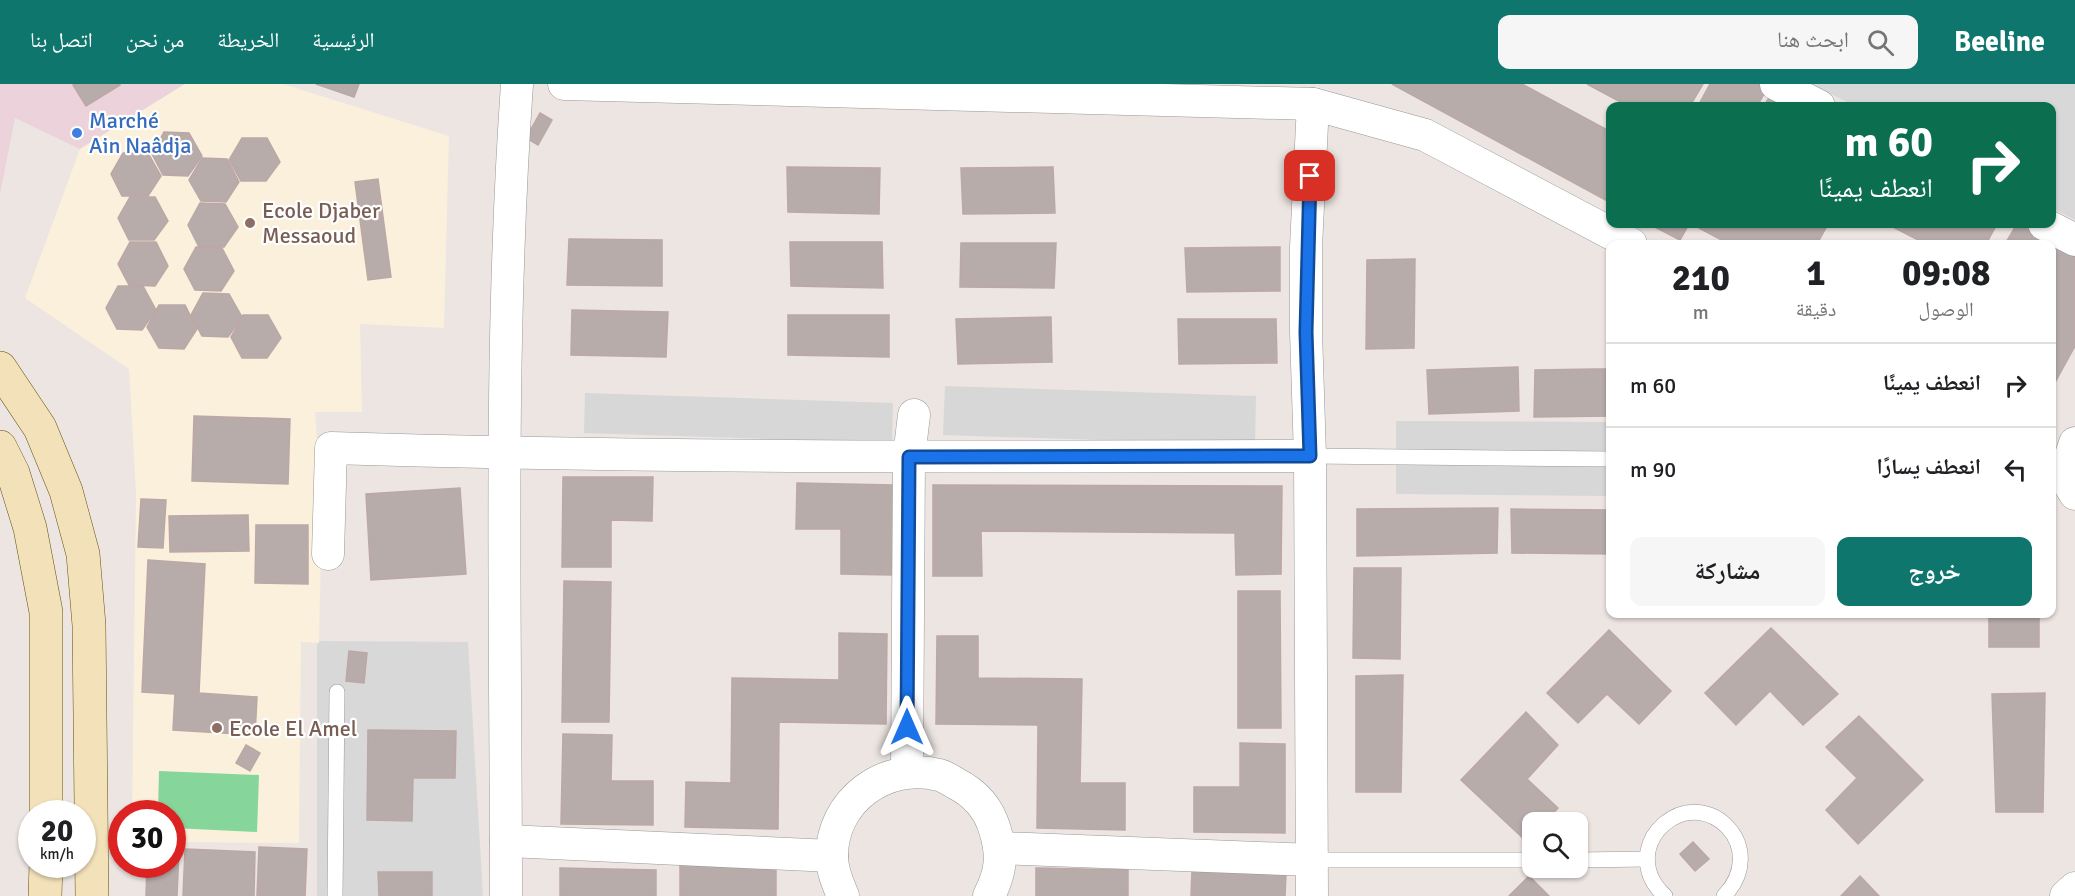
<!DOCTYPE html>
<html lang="ar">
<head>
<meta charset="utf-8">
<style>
  body { margin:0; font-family:Signika,"Noto Naskh Arabic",sans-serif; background:#f6f6f6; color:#202124; direction:rtl; height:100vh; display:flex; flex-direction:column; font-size:22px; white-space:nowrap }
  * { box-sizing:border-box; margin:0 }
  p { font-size:20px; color:#757577 }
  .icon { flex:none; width:33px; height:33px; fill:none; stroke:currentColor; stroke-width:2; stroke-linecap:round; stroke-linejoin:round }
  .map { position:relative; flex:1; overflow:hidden; direction:ltr }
  .drawer { position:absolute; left:1606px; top:156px; width:450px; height:378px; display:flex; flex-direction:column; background:#fff; border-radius:12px; box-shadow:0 2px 4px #0004; direction:rtl }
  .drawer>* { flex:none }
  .guide { position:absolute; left:1606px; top:18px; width:450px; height:126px; border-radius:12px; box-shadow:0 2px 4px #0004; direction:rtl; background:#0b6e4f; color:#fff; overflow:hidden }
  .fabs { position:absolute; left:1522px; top:728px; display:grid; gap:12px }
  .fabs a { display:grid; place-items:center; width:66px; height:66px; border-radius:12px; background:#fff; box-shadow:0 2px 4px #0004; font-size:30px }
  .speed { position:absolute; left:18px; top:716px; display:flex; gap:12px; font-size:30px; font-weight:700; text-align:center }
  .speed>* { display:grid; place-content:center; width:78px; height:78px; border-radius:50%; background:#fff; box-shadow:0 2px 4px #0004; line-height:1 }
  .speed small { font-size:15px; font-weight:400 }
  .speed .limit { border:9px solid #d22; background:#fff; color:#111 }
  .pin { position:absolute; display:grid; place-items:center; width:51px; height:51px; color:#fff; margin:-26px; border-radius:12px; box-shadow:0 3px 9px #0006 }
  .me { position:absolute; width:66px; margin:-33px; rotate:0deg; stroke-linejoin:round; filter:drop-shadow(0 0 4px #0008) }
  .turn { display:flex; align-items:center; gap:21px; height:126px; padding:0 24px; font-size:27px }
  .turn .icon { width:78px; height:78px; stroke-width:2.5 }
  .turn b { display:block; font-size:42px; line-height:51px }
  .eta { display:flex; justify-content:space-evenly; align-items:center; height:102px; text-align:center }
  .eta b { font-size:36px; font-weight:700; line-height:42px }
  .primary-button { display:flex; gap:12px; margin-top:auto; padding:12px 24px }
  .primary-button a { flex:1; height:69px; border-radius:12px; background:#0f766e; color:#fff; font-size:24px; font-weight:700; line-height:69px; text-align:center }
  .primary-button a+a { background:#f6f6f6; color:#202124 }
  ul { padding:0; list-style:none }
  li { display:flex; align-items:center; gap:18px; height:84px; padding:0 24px; border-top:2px solid #e0e0e0 }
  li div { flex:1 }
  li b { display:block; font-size:22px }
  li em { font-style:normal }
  header { display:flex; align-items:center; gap:36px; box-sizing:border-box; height:84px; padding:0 30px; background:#0f766e; color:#fff }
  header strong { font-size:28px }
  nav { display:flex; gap:33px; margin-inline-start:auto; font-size:21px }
  .search { width:420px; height:54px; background:#f6f6f6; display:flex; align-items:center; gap:15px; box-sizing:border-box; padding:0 21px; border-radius:12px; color:#757577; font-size:22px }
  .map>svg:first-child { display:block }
</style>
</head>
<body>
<header>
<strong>Beeline</strong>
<div class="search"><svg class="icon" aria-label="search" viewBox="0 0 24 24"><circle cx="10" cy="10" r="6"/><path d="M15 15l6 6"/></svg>ابحث هنا</div>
<nav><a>الرئيسية</a><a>الخريطة</a><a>من نحن</a><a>اتصل بنا</a></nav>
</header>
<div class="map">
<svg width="2075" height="812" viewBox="0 0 2075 812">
  <rect width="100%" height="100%" fill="#ece5e2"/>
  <g fill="#d9d8d9">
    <polygon points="1811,0 2075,0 2075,136 2052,124 2052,22 1855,22"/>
    <polygon points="317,557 468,558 483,812 317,812"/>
  </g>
  <polygon fill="#ecd2da" points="0,0 185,0 80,65 15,34 0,110"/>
  <polygon fill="#fbf0db" points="185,0 283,0 449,52 444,244 360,240 362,328 315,328 322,421 319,559 301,558 299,759 173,758 172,729 132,729 136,410 129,285 25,214 80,65"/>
  <polygon fill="#86d59a" points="159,687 259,691 257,748 173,744 172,729 158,729"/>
  <g fill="#d7d7d7">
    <polygon points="945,302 1256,312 1255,361 943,351"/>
    <polygon points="585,309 893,319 892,359 584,349"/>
    <polygon points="1396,337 1611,338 1611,412 1396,410"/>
  </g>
  <g fill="#b8acab" stroke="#bca7a6" stroke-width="1.5">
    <polygon points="75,0 120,0 120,1 86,22 73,1"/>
    <polygon points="316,0 359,0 354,13"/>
    <polygon points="1392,0 1522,0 1611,48 1611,119"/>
    <polygon points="1587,0 1703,0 1690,22 1628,22"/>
    <polygon points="1710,0 1758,0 1767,5 1757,22 1698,22"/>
    <polygon points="1771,10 1794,22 1764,22"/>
    <polygon points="540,29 552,36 538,61 526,54"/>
    <polygon points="164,48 189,49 202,72 188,92 163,91 152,70"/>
    <polygon points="242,54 267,54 280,78 266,97 241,97 229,76"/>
    <polygon points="123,69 148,69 161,92 148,112 122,112 111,90"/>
    <polygon points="202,74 227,75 239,98 226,118 201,117 189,96"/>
    <polygon points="787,83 880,84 879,130 788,128"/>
    <polygon points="1053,83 1055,129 963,130 961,84"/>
    <polygon points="378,95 391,193 368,196 355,98"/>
    <polygon points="130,113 155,113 168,137 154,156 129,156 118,134"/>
    <polygon points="200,119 225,120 238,143 224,163 199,163 188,141"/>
    <polygon points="1649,140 1689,140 1680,156"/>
    <polygon points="1702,140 1828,140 1817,160 1729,160 1699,144"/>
    <polygon points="1893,140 1997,140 1986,160 1926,160 1891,142"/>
    <polygon points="2017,140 2031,140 2075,164 2075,262 2052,304 2052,160 2005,160"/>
    <polygon points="569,155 662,156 662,202 567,201"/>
    <polygon points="130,158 156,158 168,182 155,202 129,201 118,180"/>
    <polygon points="790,158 882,158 883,204 791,202"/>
    <polygon points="961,159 1056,159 1054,204 960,203"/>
    <polygon points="196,163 222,164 234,187 221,207 195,206 184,185"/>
    <polygon points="1280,163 1280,207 1187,208 1185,164"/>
    <polygon points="1415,175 1414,264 1366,265 1367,176"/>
    <polygon points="118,202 143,202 156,226 142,246 117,245 106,224"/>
    <polygon points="203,209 229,210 242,233 228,253 202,252 191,231"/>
    <polygon points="159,221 185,221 197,245 184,265 159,264 147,243"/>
    <polygon points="572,226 668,228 666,273 571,271"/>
    <polygon points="243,231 268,231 281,254 267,274 242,274 231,253"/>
    <polygon points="788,231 889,231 889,273 788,271"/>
    <polygon points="1051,233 1052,278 958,280 956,235"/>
    <polygon points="1178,235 1276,235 1277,279 1179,280"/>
    <polygon points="1518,283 1519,327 1429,330 1427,286"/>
    <polygon points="1595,285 1611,285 1611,332 1534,333 1535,286"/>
    <polygon points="194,332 290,335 288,400 192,397"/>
    <polygon points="563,393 653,393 652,437 611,436 611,483 562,483"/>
    <polygon points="797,399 893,401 892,491 841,490 841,445 796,445"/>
    <polygon points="933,401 1282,402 1281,490 1236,491 1235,449 981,447 982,492 933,492"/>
    <polygon points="460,404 466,490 371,496 366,410"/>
    <polygon points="141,415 166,416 163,464 138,463"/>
    <polygon points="1498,424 1497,469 1357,472 1357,425"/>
    <polygon points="1511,425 1611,426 1611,470 1512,469"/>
    <polygon points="248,431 249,467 170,468 169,432"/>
    <polygon points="256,441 308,441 308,500 255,499"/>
    <polygon points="148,476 205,480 199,609 257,613 255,651 173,646 175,610 142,608"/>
    <polygon points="1354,484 1401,484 1400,575 1353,574"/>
    <polygon points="564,497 611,498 609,638 562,638"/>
    <polygon points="1238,507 1280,507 1281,644 1238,644"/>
    <rect x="1989" y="530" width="50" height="33"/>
    <polygon points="1771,544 1838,610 1803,641 1770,607 1736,641 1705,609"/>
    <polygon points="1609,546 1671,607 1639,640 1607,610 1578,639 1547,609"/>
    <polygon points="839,549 887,550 886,640 779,638 778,745 685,743 686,698 731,699 732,594 839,596"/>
    <polygon points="937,552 978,552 978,594 1082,595 1080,699 1125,699 1125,746 1037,744 1038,641 936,640"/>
    <polygon points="349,567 367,569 364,599 346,597"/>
    <polygon points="1403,591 1401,708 1356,708 1356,592"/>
    <polygon points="2045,609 2043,728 1996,728 1992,610"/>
    <polygon points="1526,628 1558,661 1527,695 1558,724 1545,738 1533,738 1533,750 1526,757 1461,696"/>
    <polygon points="1859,632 1923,696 1858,760 1826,726 1857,694 1826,663"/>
    <polygon points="368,646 456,647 455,694 413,694 412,737 367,736"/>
    <polygon points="563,650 612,651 611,697 653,697 653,741 561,740"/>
    <polygon points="1240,659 1285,660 1285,749 1194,748 1194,703 1240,703"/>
    <polygon points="246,661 260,669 250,687 236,679"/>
    <polygon points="1693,758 1709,775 1695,787 1680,770"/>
    <polygon points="259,763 307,765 305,812 257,812"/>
    <polygon points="185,765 255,768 254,812 183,812"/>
    <polygon points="172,766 179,766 177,812 146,812 147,780 172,780"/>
    <polygon points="680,781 776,782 776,812 680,812"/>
    <polygon points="560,784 656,786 656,812 560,812"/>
    <polygon points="1036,784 1128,786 1128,812 1036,812"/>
    <polygon points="1192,787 1286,789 1285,812 1191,812"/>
    <polygon points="378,788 432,788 432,812 379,812"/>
    <polygon points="1529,792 1549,812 1509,812"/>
    <polygon points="1860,792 1879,812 1841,812"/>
  </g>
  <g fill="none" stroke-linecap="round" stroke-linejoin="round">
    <g stroke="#989898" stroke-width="16">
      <g id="lane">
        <polyline points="1310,372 1611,375"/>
        <polyline points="1312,776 1533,776"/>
        <polyline points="1578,776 1647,775"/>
        <polyline points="335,812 337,608"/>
        <path d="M1665 812C1652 800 1645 785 1648 767 1650 756 1656 747 1664 740 1709 702 1770 764 1724 812"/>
      </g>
    </g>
    <g stroke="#989898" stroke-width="33">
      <g id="street">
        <polyline points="564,0 1313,20 1425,51 1631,160"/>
        <polyline points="1776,0 1819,22"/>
        <polyline points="2044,140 2075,156"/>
        <polyline points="2052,385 2064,392 2075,410"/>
        <polyline points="2064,392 2075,359"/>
        <path d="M328 470 331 364C657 374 984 373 1310 372"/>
        <polyline points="907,688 909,373 914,331"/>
        <polyline points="506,757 832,772"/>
        <polyline points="1000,764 1312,776"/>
        <path d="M506 812C506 541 498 270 517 0"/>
        <path d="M843 812C838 800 832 787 832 773 831 717 886 677 939 691 944 692 950 696 955 699 975 709 989 725 995 746 1003 772 1001 788 989 812"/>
        <polyline points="1312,812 1310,372 1306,248 1306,163 1313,20"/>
        <polyline points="2066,812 2075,804"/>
      </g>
    </g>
    <g stroke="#67510e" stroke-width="34">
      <g id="secondary">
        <polyline points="0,284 40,344 66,407 83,470 89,541 92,812"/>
        <polyline points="0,363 13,389 30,444 46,528 46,729"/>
        <polyline points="45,812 46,780"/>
      </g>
    </g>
    <use href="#lane" stroke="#fff" stroke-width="15"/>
    <use href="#street" stroke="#fff" stroke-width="32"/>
    <use href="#secondary" stroke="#f3e1b9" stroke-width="33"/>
  </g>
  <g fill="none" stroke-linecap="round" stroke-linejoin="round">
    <g stroke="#114b97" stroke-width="15">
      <polyline id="route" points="907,643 909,373 1310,372 1306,248 1310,92"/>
    </g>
    <use href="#route" stroke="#1a73e8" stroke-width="10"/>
  </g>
  <circle fill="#3f7fe0" stroke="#fff" stroke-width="2" cx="77" cy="49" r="6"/>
  <g fill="#8d6e63" stroke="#fff" stroke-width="2">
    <circle cx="250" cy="139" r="6"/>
    <circle cx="217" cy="644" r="6"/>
  </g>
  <g text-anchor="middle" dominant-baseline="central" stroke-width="4.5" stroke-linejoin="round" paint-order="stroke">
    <g font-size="22" fill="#366cbe" stroke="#fff" text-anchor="start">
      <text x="89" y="36">Marché<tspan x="89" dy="25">Ain Naâdja</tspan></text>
    </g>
    <g font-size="22" fill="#785e54" stroke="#fff" text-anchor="start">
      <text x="262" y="126">Ecole Djaber<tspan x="262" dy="25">Messaoud</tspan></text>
      <text x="229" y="644">Ecole El Amel</text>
    </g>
  </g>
</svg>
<div class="fabs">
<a><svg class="icon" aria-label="search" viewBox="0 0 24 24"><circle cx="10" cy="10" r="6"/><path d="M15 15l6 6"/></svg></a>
</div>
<div class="speed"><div>20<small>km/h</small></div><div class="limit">30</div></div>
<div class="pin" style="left:1310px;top:92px;background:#d93025"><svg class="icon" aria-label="arrive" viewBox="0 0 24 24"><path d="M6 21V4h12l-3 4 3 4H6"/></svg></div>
<svg class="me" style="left:907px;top:643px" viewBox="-20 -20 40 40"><path d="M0-17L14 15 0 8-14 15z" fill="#1a73e8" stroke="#fff" stroke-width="4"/></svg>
<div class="guide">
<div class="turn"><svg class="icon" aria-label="right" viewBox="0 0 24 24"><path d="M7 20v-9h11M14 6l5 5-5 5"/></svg><div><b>60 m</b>انعطف يمينًا</div></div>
</div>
<section class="drawer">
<div class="eta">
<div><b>09:08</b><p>الوصول</p></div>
<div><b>1</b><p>دقيقة</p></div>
<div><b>210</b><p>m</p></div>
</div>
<ul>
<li><svg class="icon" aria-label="right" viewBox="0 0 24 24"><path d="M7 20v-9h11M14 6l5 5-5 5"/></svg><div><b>انعطف يمينًا</b></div><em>60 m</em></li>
<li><svg class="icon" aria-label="left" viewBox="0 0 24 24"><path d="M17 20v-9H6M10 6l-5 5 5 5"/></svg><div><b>انعطف يسارًا</b></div><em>90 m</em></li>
</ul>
<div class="primary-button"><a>خروج</a><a>مشاركة</a></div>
</section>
</div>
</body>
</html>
